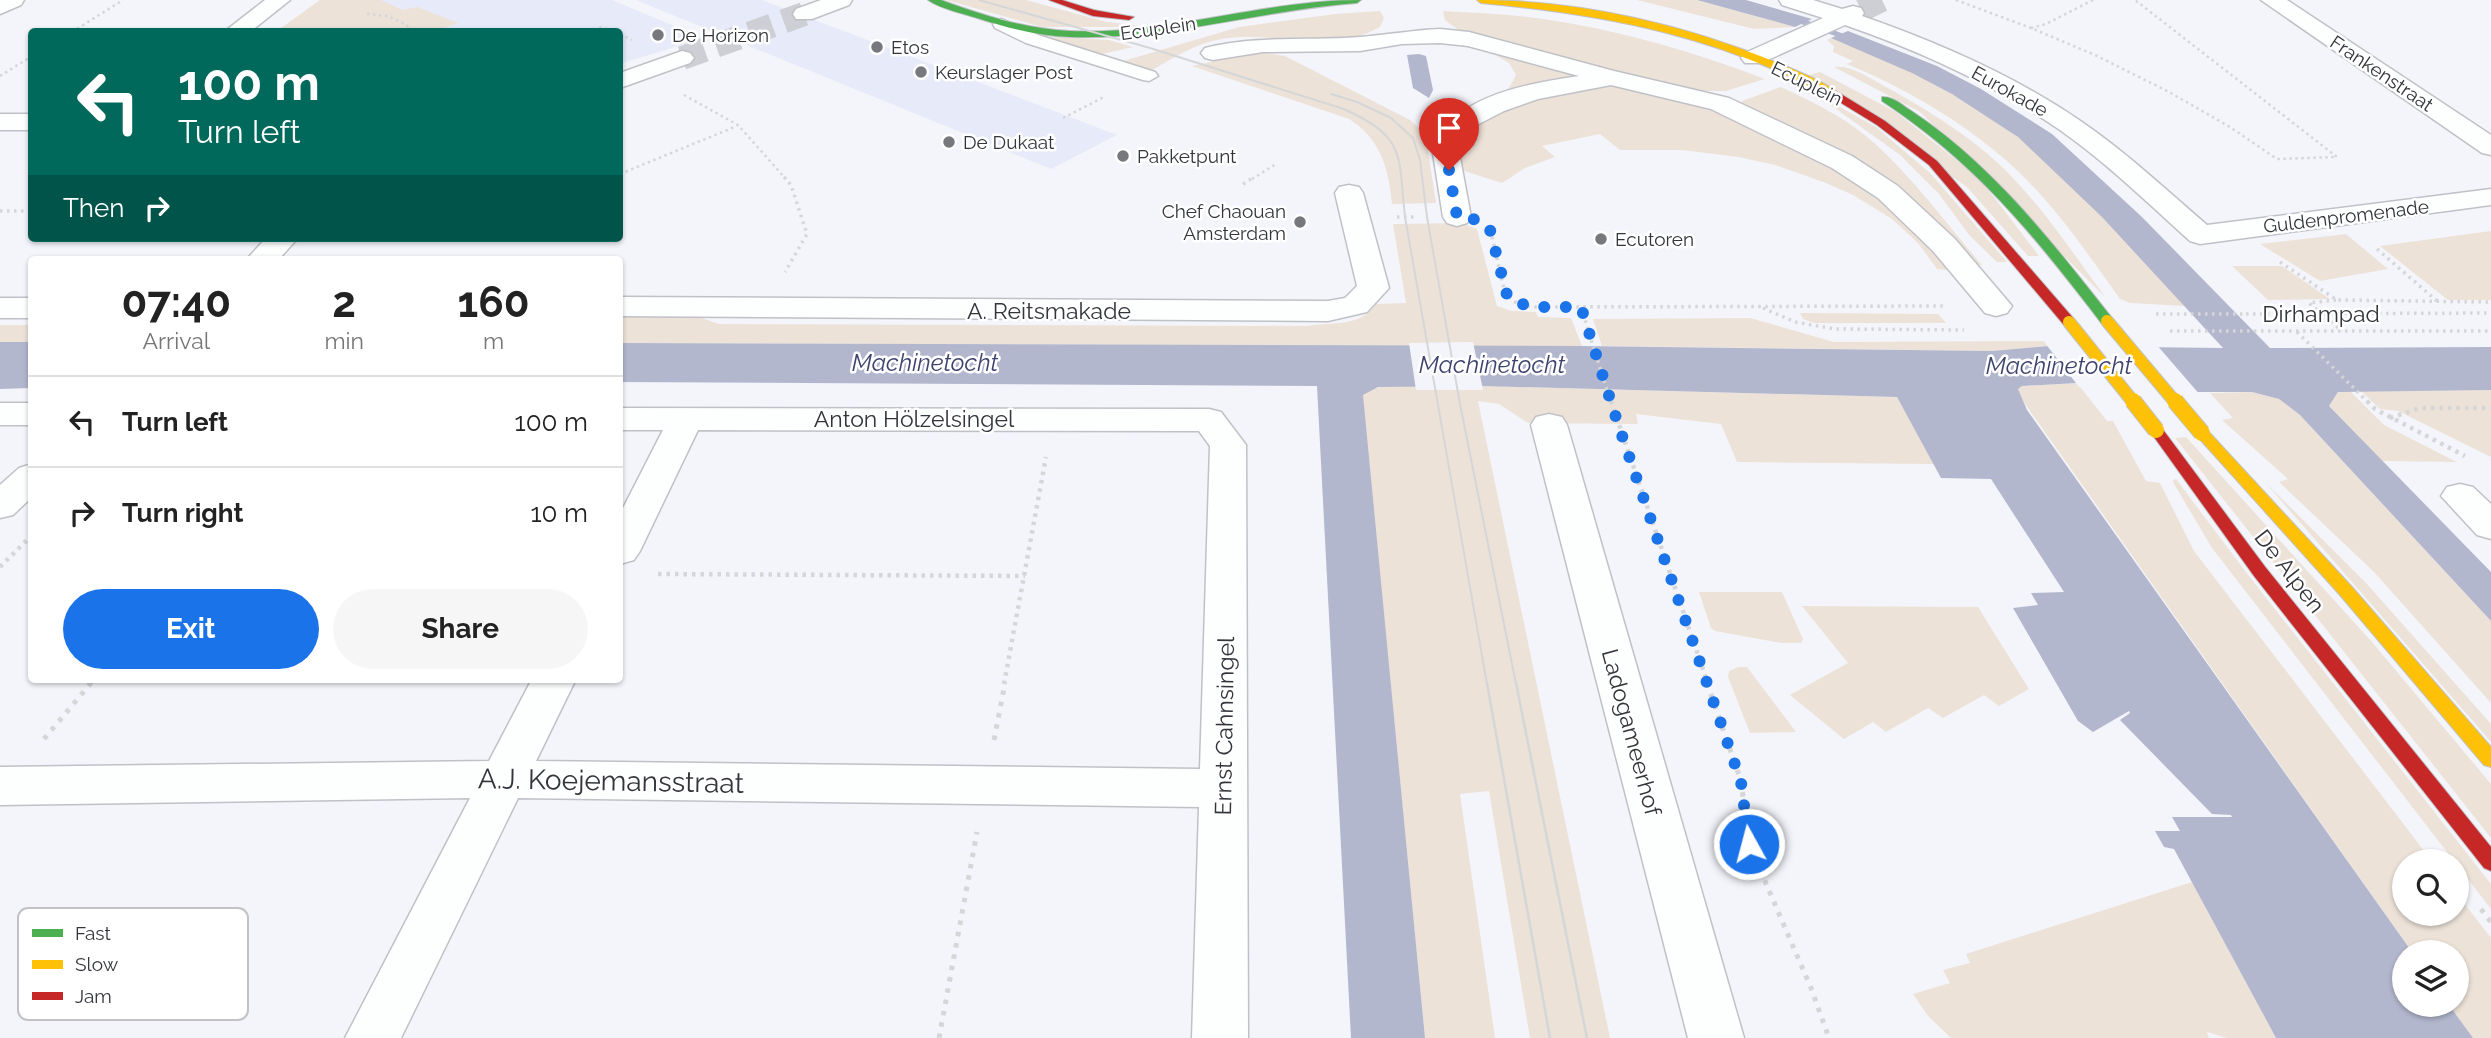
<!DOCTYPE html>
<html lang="en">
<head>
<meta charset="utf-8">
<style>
  body { margin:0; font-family:Raleway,sans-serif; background:#f6f6f6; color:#222; height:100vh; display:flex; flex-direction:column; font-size:26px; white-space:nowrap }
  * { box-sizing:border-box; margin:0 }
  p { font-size:23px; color:#767676 }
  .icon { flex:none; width:38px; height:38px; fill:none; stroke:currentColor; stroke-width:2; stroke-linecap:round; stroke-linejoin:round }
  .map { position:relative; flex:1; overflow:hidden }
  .drawer { position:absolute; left:28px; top:256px; width:595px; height:427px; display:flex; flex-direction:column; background:#fff; border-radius:7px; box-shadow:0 2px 5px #0004 }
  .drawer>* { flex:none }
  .top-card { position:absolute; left:28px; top:28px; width:595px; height:214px; border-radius:7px; box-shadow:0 2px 5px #0004; background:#00695c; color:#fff; overflow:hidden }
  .buttons { position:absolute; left:2392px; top:849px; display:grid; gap:14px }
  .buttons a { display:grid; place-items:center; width:77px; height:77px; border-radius:50%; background:#fff; box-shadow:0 2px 5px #0004; font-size:35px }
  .pin { position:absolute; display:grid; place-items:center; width:60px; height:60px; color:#fff; margin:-72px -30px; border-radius:50% 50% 50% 0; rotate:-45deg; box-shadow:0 0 7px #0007 }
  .pin .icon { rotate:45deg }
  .me { position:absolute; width:77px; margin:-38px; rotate:353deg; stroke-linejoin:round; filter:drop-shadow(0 0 5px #0008) }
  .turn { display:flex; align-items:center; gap:24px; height:147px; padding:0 35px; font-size:32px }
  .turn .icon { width:91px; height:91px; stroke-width:2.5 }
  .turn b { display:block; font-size:49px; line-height:60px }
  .then { display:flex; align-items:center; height:66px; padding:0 35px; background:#0003; gap:14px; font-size:26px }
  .eta { display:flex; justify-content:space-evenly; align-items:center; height:119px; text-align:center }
  .eta b { font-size:42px; font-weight:700; line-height:49px }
  .cta { display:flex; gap:14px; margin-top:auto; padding:14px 35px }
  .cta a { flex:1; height:80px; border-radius:42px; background:#1a73e8; color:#fff; font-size:28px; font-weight:700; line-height:80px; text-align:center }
  .cta a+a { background:#f6f6f6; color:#222 }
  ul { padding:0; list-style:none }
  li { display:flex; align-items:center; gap:21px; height:91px; padding:0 35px; border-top:2px solid #e0e0e0 }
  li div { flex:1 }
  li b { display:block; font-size:26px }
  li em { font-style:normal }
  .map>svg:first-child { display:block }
</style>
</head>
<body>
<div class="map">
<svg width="2491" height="1038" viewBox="0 0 2491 1038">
  <rect width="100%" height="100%" fill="#f4f5fb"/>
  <g fill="#e7eaf8">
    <polygon points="320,0 612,0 703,38 620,64 620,32 277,32"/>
    <polygon points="636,0 762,0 1117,135 1051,169"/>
  </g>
  <g fill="#ece2d8">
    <polygon points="320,0 381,0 403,10 417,7 458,23 444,28 451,32 417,31 417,29 409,32 277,31"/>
    <polygon points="946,0 1026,0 1107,22 1152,27 1042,27"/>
    <polygon points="1637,0 1697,0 1795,27 1754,29"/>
    <path d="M1380 11 1384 18 1380 27C1329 56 1276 30 1222 39 1196 43 1171 59 1149 72L1120 62 1239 27 1335 14Z"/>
    <path d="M1443 11C1477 13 1511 14 1544 19 1620 30 1694 52 1765 79L1726 91H1693L1649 83 1461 32 1445 20Z"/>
    <polygon points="1048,37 1109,40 1133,47 1102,54 1052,41"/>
    <path d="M1831 38C1896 64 1965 93 2019 138 2080 188 2131 249 2185 306L2130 303 2120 299C2083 247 2045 191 1995 151 1951 115 1900 86 1847 64L1853 61 1833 52 1834 46 1827 40Z"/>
    <polygon points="1498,51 1583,75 1499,98 1493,96 1509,88 1516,75 1509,63 1492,53"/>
    <path d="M1259 52 1285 56 1410 120 1421 130 1426 139 1436 203 1392 204C1389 169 1380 138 1349 119L1192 66Z"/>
    <path d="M1834 67C1850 64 1874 80 1888 88 1927 110 1966 133 1999 164 2041 204 2072 252 2106 298L1920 112Z"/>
    <polygon points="1820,72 1896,112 1980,179 2039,256 2028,256 1967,187 1807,76"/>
    <polygon points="1793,81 1876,127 1931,174 2007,262 1997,262 1970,236 1939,194 1900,155 1832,106 1787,83"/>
    <path d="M1605 85 1624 86 1712 107 1872 187 1957 271 1937 269 1918 243 1892 219 1853 195 1826 183 1775 165 1738 157 1682 150H1620L1600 134 1542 146 1555 157 1525 168 1502 183 1458 169C1458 161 1456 149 1460 142 1483 100 1563 93 1605 85Z"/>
    <path d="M1781 87C1810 101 1841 115 1866 136 1910 173 1944 221 1982 265L1967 266 1930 225 1742 107V101Z"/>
    <path d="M1461 223 1477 229 1497 306 1512 311 1536 312 1538 317 1571 318 1582 346H1475L1484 386 1897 397 1934 464 1737 462 1721 424 1636 414 1638 424 1528 423 1499 404 1478 401 1610 1038H1530L1489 791 1460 794 1495 1038H1425L1363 400V395C1376 383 1398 386 1415 386L1409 346 620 343V317H699L719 324 1307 326C1333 322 1361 327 1376 304L1406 303 1393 224Z"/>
    <polygon points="2491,231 2491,300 2448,300 2380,246"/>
    <polygon points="2346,234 2388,269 2320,281 2260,244"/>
    <polygon points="2232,266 2282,266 2330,299 2268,300"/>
    <polygon points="1800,313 1938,314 1946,323 1814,323 1803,319"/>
    <polygon points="1750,318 1834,342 2044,341 2048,346 1992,351 1602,346 1593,319"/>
    <rect x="0" y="325" width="31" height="17"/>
    <polygon points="2077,383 2107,421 2113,421 2146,481 2160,483 2194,551 2432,861 2404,861 2404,914 2457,914 2457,894 2491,938 2491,1038 2473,1038 2449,1005 2457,1004 2457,952 2412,952 2018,394 2018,389 2022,386"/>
    <polygon points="2491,390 2491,457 2398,411 2380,409 2361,391"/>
    <polygon points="2350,391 2384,425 2457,462 2382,461 2329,406 2338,392"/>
    <polygon points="2252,392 2279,399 2300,415 2491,621 2491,703 2374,572 2279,482 2288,479 2222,420 2233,418 2210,393"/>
    <polygon points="2186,437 2372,642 2491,784 2491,838 2175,438"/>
    <polygon points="2176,479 2249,576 2491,884 2491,909 2457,865 2457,861 2454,861 2212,548 2174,484 2173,480"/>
    <polygon points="2265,482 2367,584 2491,724 2491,742"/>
    <polygon points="1699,592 1782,592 1803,639 1801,643 1782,643 1715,631 1711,628"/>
    <polygon points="1802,606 1978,607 2029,689 1999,706 1984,695 1943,718 1928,708 1886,732 1873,722 1844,739 1790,695 1848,663"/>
    <polygon points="1738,667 1747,667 1796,732 1750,733 1728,677 1729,671"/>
    <polygon points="2192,882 2276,1038 2227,1038 2207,1032 2209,1038 1951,1038 1928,1016 1913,994 1950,983 1943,970 1970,963 1966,954"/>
  </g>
  <g fill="#b2b7ce">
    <polygon points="1697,0 1746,0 1812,19 1795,27"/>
    <polygon points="1848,31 1937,66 1981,89 2052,134 2142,217 2270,348 2491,347 2491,390 2338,392 2329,406 2491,572 2491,621 2300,415 2279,399 2252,392 2141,392 2077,383 2022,386 2018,389 2027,410 2412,952 2404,952 2404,1004 2449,1005 2473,1038 2276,1038 2174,849 2164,847 2155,831 2180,831 2172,817 2232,817 2231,815 2212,814 2120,720 2130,713 2129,711 2093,732 2078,721 2013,608 2038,605 2031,593 2064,592 1991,479 1941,478 1897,397 1482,386 1378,387 1363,395 1425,1038 1351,1038 1317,386 620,382 620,343 1582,346 1992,351 2048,346 2223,348 2102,217 2018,137 1952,94 1912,73 1831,38"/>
    <polygon points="1419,54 1426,56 1433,90 1429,98 1413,88 1407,55"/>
    <polygon points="0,342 31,342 31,388 0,389"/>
  </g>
  <g fill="#f4f5fb">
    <polygon points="1473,342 1483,390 1416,390 1409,343"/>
    <polygon points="2045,343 2156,344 2201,396 2141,396 2079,387"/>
  </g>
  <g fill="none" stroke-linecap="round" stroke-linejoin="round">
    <polygon fill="#b2b7ce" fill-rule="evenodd" points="1784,14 1790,14 1863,41 1855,43 1784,18"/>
    <g stroke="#cdcfd5" stroke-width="24" stroke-dasharray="24 12" stroke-linecap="butt">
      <polyline points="1861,10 1882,0"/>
      <polyline points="682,58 804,14"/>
    </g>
    <g stroke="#c0c1c7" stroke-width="3">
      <polygon id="lane" points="1001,19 1038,35 1155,72 1158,76 1149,81 1143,80 1026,43 995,28 993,24"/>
    </g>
    <g stroke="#c0c1c7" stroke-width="3">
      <g id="street">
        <polygon points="0,0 24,0 21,5 0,14"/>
        <polygon points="265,0 290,0 250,32 224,32"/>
        <polygon points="821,0 852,0 849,5 812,19 796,19 793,14 796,9"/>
        <path d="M1779 0H1813L1842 9 1853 6 1861 8 1864 13 1862 16C1937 42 2013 75 2079 120 2125 151 2165 189 2207 225L2491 189V205L2200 244 2190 241C2148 203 2107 163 2060 130 1995 85 1920 51 1845 25L1761 63H1745L1741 58 1745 53 1823 18 1782 5Z"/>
        <polygon points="2261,0 2287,0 2491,135 2491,155 2482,153"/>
        <path d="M1440 29 1469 32 1614 71 1729 98 1852 156 1898 186 1955 239 2012 306 2007 313 1996 316 1985 313 1933 251 1878 198 1832 168 1711 109 1611 85 1538 99 1504 111 1475 126 1458 147 1471 217 1467 223 1457 226 1447 223 1443 217 1432 147C1439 137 1446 125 1455 117 1488 90 1539 82 1579 76L1468 46 1440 43 1402 44 1360 51 1263 52 1213 60 1205 58 1201 53 1205 48C1257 35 1307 41 1360 37 1387 35 1413 30 1440 29Z"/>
        <polygon points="682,51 690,53 694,58 690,63 620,88 620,73"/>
        <rect x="0" y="114" width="32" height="16"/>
        <polygon points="1349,185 1359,187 1363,193 1389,288 1367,312 1328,321 620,316 620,297 1328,301 1345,298 1357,286 1335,193 1339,187"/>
        <polygon points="266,238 298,238 279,259 247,259"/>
        <rect x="0" y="298" width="32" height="20"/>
        <rect x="0" y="403" width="32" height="22"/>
        <polygon points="620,408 1209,409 1221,412 1246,445 1248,1038 1192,1038 1199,807 518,798 401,1038 345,1038 470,798 0,805 0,767 489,761 532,679 576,679 536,761 1200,769 1210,446 1199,431 698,430 640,551 634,560 620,564 620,514 663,430 620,430"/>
        <polygon points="1549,414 1562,417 1567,425 1744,1038 1688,1038 1531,425 1536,417"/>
        <polygon points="32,464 32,497 13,515 0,518 0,485 19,468"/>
        <polygon points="2460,484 2473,487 2491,504 2491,539 2477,535 2441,496 2447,487"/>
      </g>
    </g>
    <g stroke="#c0c1c7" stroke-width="2">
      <g id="fast">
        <path d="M928 0H941C982 15 1025 29 1070 31 1169 35 1263 0 1361 0L1357 3C1262 10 1167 40 1071 37 1039 36 1007 28 977 18 961 13 941 9 928 0Z"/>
        <path d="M1882 97C1893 96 1902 105 1910 110 1992 164 2052 242 2112 318V324H2102C2035 236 1976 163 1882 101Z"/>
      </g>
    </g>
    <g stroke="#c0c1c7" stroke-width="2">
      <g id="slow">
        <path d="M1477 0C1581 0 1689 25 1785 66 1804 74 1827 83 1842 96L1833 98C1718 36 1610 15 1481 3Z"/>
        <polygon points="2202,429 2207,430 2352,587 2491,747 2491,767 2484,765 2340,595 2197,436 2195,433"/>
      </g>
    </g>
    <g stroke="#c0c1c7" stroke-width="2">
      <g id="jam">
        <polygon points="1049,0 1062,0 1094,10 1134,17 1129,20 1093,16"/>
        <polygon points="1833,94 1841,94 1885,121 1937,161 2074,319 2074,325 2064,325 1929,165 1877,125 1833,98"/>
        <polygon points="2156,426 2161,427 2266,568 2491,847 2491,871 2484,868 2254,576 2149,430"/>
      </g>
    </g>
    <g stroke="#d5d6d7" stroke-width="2.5" stroke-dasharray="2.5 3.5" stroke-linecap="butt">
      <polyline points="1956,0 2031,28"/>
      <polyline points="2093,0 2046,24 2031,28 2095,55 2169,92 2230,127 2277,159 2337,157 2135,0"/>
      <polyline points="367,14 388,16 407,25 409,32"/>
      <polyline points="72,32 123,0"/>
      <polyline points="588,32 602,27 613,32"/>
      <polyline points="620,34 632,40"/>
      <polyline points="0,76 32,56"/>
      <polyline points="684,95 738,125 786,179"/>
      <polyline points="1063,118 1106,96"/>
      <polyline points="620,174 737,126"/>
      <polyline points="1252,179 1276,164"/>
    </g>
    <g stroke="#d5d6d7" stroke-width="3.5" stroke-dasharray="2.5 4.5" stroke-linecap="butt">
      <polyline points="784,177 791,185 807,234 785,272"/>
      <polyline points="1243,184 1254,177"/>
      <polyline points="0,211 32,211"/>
      <polyline points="1397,217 1416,217"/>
      <polyline points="1492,237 1505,293 1515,302 1531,307 1945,306"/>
      <polyline points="2377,249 2437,301"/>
      <polyline points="2280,262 2337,300 2491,302"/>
      <polyline points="2336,300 2309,303 2342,331"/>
      <polyline points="1581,307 1611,403"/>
      <polyline points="1763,308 1795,322 1835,329 1964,330"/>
      <polyline points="2156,314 2246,314"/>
      <polyline points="2170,331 2491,331"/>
      <polyline points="2297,332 2369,403"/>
    </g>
    <g stroke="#d5d6d7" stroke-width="4.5" stroke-dasharray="3.5 5" stroke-linecap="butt">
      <polyline points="1611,401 1708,684"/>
      <polyline points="2367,401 2375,409 2465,456"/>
      <polyline points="2390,418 2420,408 2491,408"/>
      <polyline points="0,567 27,540"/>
      <polyline points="658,574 1025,576"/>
      <polyline points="89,684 94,679"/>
      <polyline points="1004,684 1046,457"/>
    </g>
    <g stroke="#d5d6d7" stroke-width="5" stroke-dasharray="4.5 7" stroke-linecap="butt">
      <polyline points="1707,683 1741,781 1749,844 1811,988 1829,1038"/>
      <polyline points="44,739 91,683"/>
      <polyline points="994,740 1005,683"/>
      <polyline points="2481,909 2491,922"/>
      <polyline points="939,1038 977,832"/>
    </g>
    <use href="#lane" fill="#fdfefe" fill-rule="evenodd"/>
    <use href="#street" fill="#fdfefe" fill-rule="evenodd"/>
    <use href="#fast" fill="#4caf50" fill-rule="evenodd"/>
    <use href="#slow" fill="#ffc107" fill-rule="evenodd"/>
    <use href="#jam" fill="#c62828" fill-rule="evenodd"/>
    <g stroke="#d5d6d7" stroke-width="2">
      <path d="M979 0 1150 48 1344 109C1407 138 1398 154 1405 217L1487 684"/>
      <polyline points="1331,94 1357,102 1391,118 1413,138 1420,160 1427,217 1460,404 1516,684"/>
    </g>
    <g stroke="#d5d6d7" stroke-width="2.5">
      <polyline points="1487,683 1550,1038"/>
      <polyline points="1516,683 1587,1038"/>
    </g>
    <g stroke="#c0c1c7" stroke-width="14" stroke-linecap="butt">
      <g id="slow-bridge-far1">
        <polyline points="2107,321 2176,403"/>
        <polyline points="2069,322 2134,403"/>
      </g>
    </g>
    <g stroke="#c0c1c7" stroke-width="18" stroke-linecap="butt">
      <g id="slow-bridge">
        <polyline points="2133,401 2156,430"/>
        <polyline points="2175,401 2202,433"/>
      </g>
    </g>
    <polyline stroke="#d5d6d7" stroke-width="3.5" stroke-dasharray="2.5 4.5" stroke-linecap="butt" points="2246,314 2491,313"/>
    <use href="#slow-bridge-far1" stroke="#ffc107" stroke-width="12"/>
    <use href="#slow-bridge" stroke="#ffc107" stroke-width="16"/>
  </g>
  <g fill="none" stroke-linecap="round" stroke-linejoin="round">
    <polyline stroke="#1a73e8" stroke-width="12" stroke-dasharray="0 21.6" points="1449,170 1457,217 1471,218 1489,226 1508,299 1531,307 1581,307 1618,424 1741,782 1749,844"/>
  </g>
  <g fill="#77787e" stroke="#fff" stroke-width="2.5">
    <circle cx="658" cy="35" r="7"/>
    <circle cx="877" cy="47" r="7"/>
    <circle cx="921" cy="72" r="7"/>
    <circle cx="949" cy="142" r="7"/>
    <circle cx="1123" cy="156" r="7"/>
    <circle cx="1300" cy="222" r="7"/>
    <circle cx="1601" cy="239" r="7"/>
  </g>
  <g text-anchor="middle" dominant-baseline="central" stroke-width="5" stroke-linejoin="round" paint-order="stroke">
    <g font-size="19" fill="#33353b" stroke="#fff">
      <text transform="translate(1158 28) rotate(-8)">Ecuplein</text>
      <text transform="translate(2382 73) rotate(34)">Frankenstraat</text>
      <text transform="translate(1807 83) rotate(26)">Ecuplein</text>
      <text transform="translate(2010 91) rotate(29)">Eurokade</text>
      <text transform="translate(2346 216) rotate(-7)">Guldenpromenade</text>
    </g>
    <g font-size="19" fill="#33353b" stroke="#fff" text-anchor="start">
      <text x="672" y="35">De Horizon</text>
      <text x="891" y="47">Etos</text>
      <text x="935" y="72">Keurslager Post</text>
      <text x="963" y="142">De Dukaat</text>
      <text x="1137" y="156">Pakketpunt</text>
      <text x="1286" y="211" text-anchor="end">Chef Chaouan<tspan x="1286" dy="22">Amsterdam</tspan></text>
      <text x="1615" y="239">Ecutoren</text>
    </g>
    <g font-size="23" fill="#33353b" stroke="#fff">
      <text x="1049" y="310">A. Reitsmakade</text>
      <text x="2321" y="313">Dirhampad</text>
      <text x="914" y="418">Anton Hölzelsingel</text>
      <text transform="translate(2290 571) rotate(52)">De Alpen</text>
      <text transform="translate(1224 726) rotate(-89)">Ernst Cahnsingel</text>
      <text transform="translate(1632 732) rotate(75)">Ladogameerhof</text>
    </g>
    <g font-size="24" font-style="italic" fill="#3d436e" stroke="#fff">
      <text x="925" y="362">Machinetocht</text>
      <text x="1492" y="364">Machinetocht</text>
      <text x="2059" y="365">Machinetocht</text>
    </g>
    <g font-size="28" fill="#33353b" stroke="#fff">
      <text transform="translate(611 781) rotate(1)">A.J. Koejemansstraat</text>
    </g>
  </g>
  <rect x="18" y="908" width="230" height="112" rx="10" fill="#fff" stroke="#c2c2c4" stroke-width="2"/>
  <rect x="32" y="929" width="31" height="8" fill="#4caf50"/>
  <rect x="32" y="960" width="31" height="9" fill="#ffc107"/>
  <rect x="32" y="992" width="31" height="8" fill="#c62828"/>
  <g font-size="19" fill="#33353b">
    <text x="75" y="940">Fast</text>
    <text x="75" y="971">Slow</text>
    <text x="75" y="1003">Jam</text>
  </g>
</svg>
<div class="buttons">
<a><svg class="icon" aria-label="search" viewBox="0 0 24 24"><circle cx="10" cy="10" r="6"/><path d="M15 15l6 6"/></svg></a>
<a><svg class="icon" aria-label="layers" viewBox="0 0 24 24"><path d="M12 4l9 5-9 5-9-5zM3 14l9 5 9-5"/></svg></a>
</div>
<div class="pin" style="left:1449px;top:170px;background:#d93025"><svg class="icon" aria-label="arrive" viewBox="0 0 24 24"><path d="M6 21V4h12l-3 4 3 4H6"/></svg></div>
<svg class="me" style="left:1749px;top:844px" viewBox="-20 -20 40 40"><circle r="17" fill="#1a73e8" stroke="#fff" stroke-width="3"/><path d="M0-11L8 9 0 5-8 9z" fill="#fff"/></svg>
<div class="top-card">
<div class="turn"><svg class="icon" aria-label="left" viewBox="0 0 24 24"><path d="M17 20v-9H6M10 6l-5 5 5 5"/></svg><div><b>100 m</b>Turn left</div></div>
<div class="then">Then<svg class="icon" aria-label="right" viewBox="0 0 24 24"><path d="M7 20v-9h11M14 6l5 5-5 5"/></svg></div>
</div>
<section class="drawer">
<div class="eta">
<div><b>07:40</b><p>Arrival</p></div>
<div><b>2</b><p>min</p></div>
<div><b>160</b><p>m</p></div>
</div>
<ul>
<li><svg class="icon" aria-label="left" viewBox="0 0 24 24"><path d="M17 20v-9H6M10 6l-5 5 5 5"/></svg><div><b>Turn left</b></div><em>100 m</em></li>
<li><svg class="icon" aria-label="right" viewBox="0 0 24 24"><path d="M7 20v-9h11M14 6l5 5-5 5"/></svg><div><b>Turn right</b></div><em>10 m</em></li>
</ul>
<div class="cta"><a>Exit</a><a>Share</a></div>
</section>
</div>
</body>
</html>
